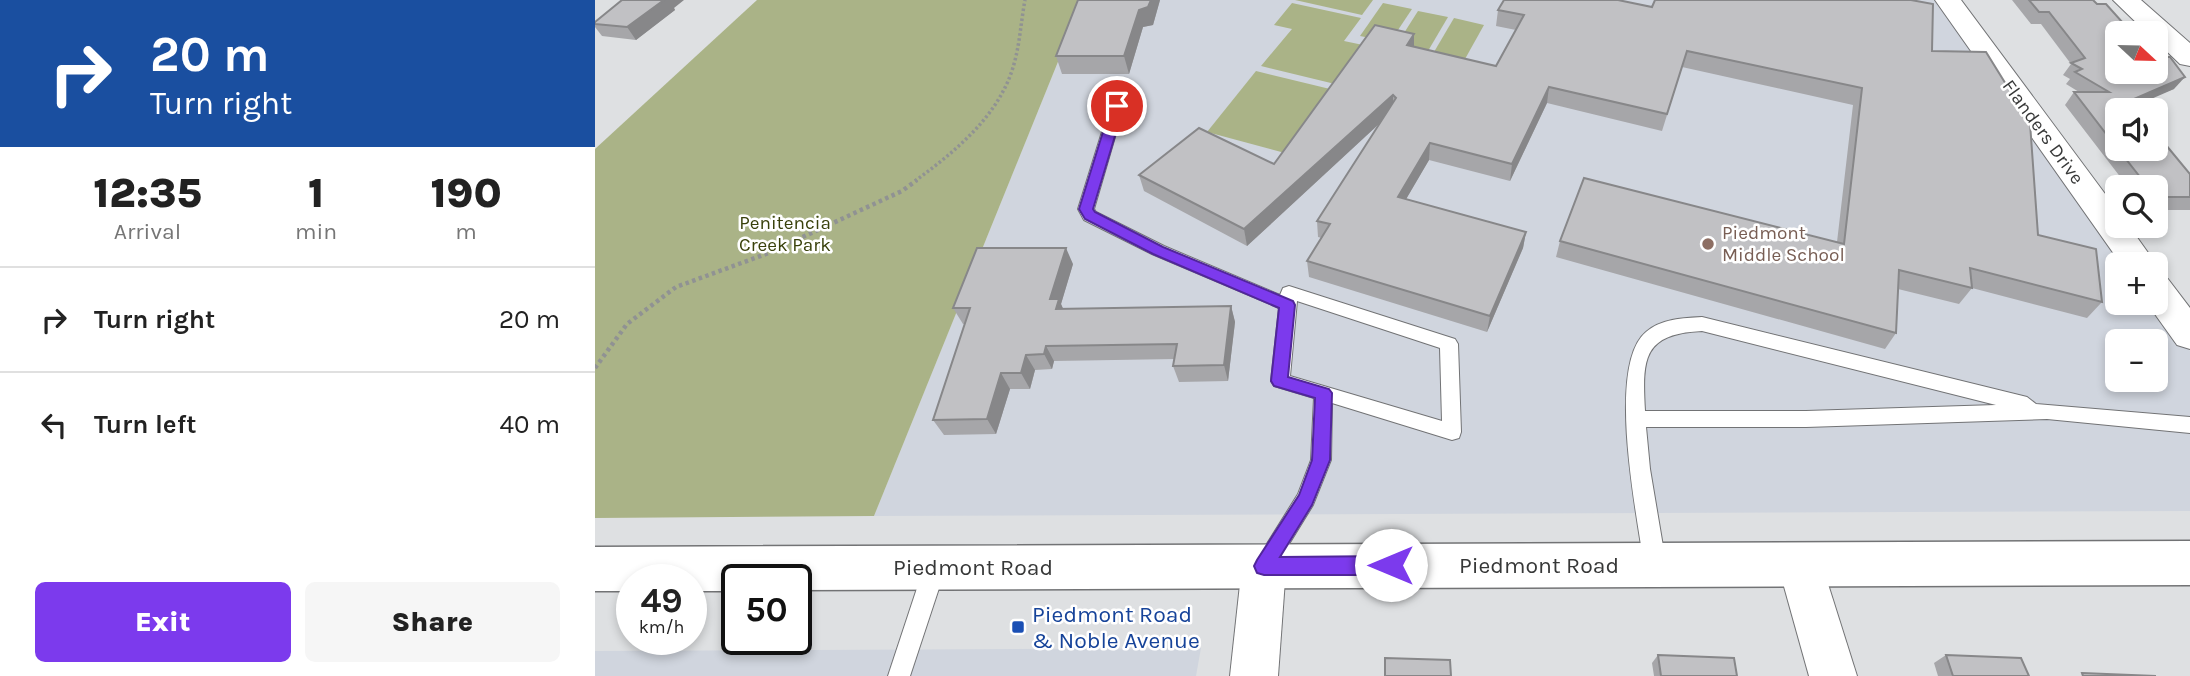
<!DOCTYPE html>
<html lang="en">
<head>
<meta charset="utf-8">
<style>
  body { margin:0; font-family:Karla,sans-serif; background:#f6f6f6; color:#222; height:100vh; display:flex; flex-direction:column; font-size:26px; white-space:nowrap }
  * { box-sizing:border-box; margin:0 }
  p { font-size:23px; color:#767676 }
  .icon { flex:none; width:38px; height:38px; fill:none; stroke:currentColor; stroke-width:2; stroke-linecap:round; stroke-linejoin:round }
  .map { position:relative; flex:1; overflow:hidden }
  .drawer { display:flex; flex-direction:column; background:#fff; width:595px }
  .drawer>* { flex:none }
  .hud { background:#1a4fa0; color:#fff; overflow:hidden }
  .needle { width:46px; rotate:112deg }
  .buttons { position:absolute; left:1510px; top:21px; display:grid; gap:14px }
  .buttons a { display:grid; place-items:center; width:63px; height:63px; border-radius:10px; background:#fff; box-shadow:0 4px 10px #0003; font-size:35px }
  .speed { position:absolute; left:21px; top:564px; display:flex; gap:14px; font-size:35px; font-weight:700; text-align:center }
  .speed>* { display:grid; place-content:center; width:91px; height:91px; border-radius:50%; background:#fff; box-shadow:0 4px 10px #0003; line-height:1 }
  .speed small { font-size:18px; font-weight:400 }
  .speed .limit { border:4px solid #111; border-radius:10px; background:#fff; color:#111 }
  .pin { position:absolute; display:grid; place-items:center; width:60px; height:60px; color:#fff; margin:-30px; border:4px solid #fff; border-radius:50%; box-shadow:0 2px 7px #0007 }
  .me { position:absolute; width:77px; margin:-38px; rotate:270deg; stroke-linejoin:round; filter:drop-shadow(0 0 5px #0008) }
  .turn { display:flex; align-items:center; gap:24px; height:147px; padding:0 35px; font-size:32px }
  .turn .icon { width:91px; height:91px; stroke-width:2.5 }
  .turn b { display:block; font-size:49px; line-height:60px }
  .eta { display:flex; justify-content:space-evenly; align-items:center; height:119px; text-align:center }
  .eta b { font-size:42px; font-weight:800; line-height:49px }
  .action { display:flex; gap:14px; margin-top:auto; padding:14px 35px }
  .action a { flex:1; height:80px; border-radius:10px; background:#7c3aed; color:#fff; font-size:28px; font-weight:800; line-height:80px; text-align:center }
  .action a+a { background:#f6f6f6; color:#222 }
  ul { padding:0; list-style:none }
  li { display:flex; align-items:center; gap:21px; height:105px; padding:0 35px; border-top:2px solid #e0e0e0 }
  li div { flex:1 }
  li b { display:block; font-size:26px }
  li em { font-style:normal }
  main { display:flex; flex:1; min-height:0 }
  .map>svg:first-child { display:block }
</style>
</head>
<body>
<main>
<section class="drawer">
<div class="hud">
<div class="turn"><svg class="icon" aria-label="right" viewBox="0 0 24 24"><path d="M7 20v-9h11M14 6l5 5-5 5"/></svg><div><b>20 m</b>Turn right</div></div>
</div>
<div class="eta">
<div><b>12:35</b><p>Arrival</p></div>
<div><b>1</b><p>min</p></div>
<div><b>190</b><p>m</p></div>
</div>
<ul>
<li><svg class="icon" aria-label="right" viewBox="0 0 24 24"><path d="M7 20v-9h11M14 6l5 5-5 5"/></svg><div><b>Turn right</b></div><em>20 m</em></li>
<li><svg class="icon" aria-label="left" viewBox="0 0 24 24"><path d="M17 20v-9H6M10 6l-5 5 5 5"/></svg><div><b>Turn left</b></div><em>40 m</em></li>
</ul>
<div class="action"><a>Exit</a><a>Share</a></div>
</section>
<div class="map">
<svg width="1595" height="676" viewBox="0 0 1595 676">
  <rect width="100%" height="100%" fill="#dee0e2"/>
  <g fill="#d0d5de" fill-rule="evenodd">
    <path d="M488 0H1343L1533 264H1522V303H1560L1595 351V511L279 516ZM1522 341H1561V380H1522Z"/>
    <polygon points="606,648 601,676 0,676 0,651"/>
  </g>
  <g fill="#aab387">
    <polygon points="162,0 488,0 279,516 0,518 0,149"/>
    <polygon points="700,0 778,0 767,15"/>
    <polygon points="697,3 766,18 749,41 768,45 740,84 666,66 697,29 679,25"/>
    <polygon points="788,3 817,9 795,42 765,36"/>
    <polygon points="823,11 853,17 833,51 802,44"/>
    <polygon points="859,18 889,25 870,59 839,52"/>
    <polygon points="661,71 735,89 690,153 612,132"/>
  </g>
  <g fill="none" stroke-linecap="round" stroke-linejoin="round">
    <g stroke="#727375" stroke-width="2">
      <g id="service">
        <path d="M522 102 529 106 499 209 501 212 569 246 685 295 688 288 694 286 860 339 863 344 866 432 864 438 857 440 737 403 736 460 718 505 678 570 671 573 664 570 660 563 703 494 716 460 719 398 679 386 676 381 684 308 557 254 489 220 483 209 515 106ZM702 301 845 348 847 421 695 376Z"/>
        <path d="M1107 317 1432 397 1441 404 1595 417V433L1452 419 1211 427H1051L1055 469 1071 564 1067 571 1060 574 1053 571 1049 564C1042 516 1011 365 1051 332 1066 319 1088 318 1107 317ZM1107 331 1401 405 1211 411H1050C1047 358 1048 334 1107 331Z"/>
        <polygon points="340,557 347,560 351,567 315,676 293,676 329,567 333,560"/>
      </g>
    </g>
    <g stroke="#727375" stroke-width="2">
      <g id="minor">
        <polygon points="1340,0 1366,0 1522,210 1522,226 1534,226 1561,264 1526,264"/>
        <polygon points="1518,0 1546,0 1595,43 1595,66 1585,64 1561,41 1561,33 1552,33"/>
        <polygon points="1561,275 1573,279 1595,308 1595,349 1582,345 1552,303 1561,303"/>
        <polygon points="1205,544 1221,550 1227,565 1262,676 1214,676 1183,565 1189,550"/>
        <polygon points="669,545 685,551 691,566 683,676 635,676 647,566 653,551"/>
      </g>
    </g>
    <g stroke="#727375" stroke-width="3">
      <polygon id="secondary" points="1595,541 1595,585 201,590 201,579 142,579 142,591 96,591 96,579 37,579 37,591 0,591 0,547"/>
    </g>
    <path stroke="#909293" stroke-width="3.5" stroke-dasharray="2.5 2.5" stroke-linecap="butt" d="M320 181C361 151 405 115 419 64 425 43 426 21 430 0"/>
    <polyline stroke="#909293" stroke-width="4.5" stroke-dasharray="3.5 3.5" stroke-linecap="butt" points="0,368 32,324 81,287 171,254 307,191 322,180"/>
    <use href="#service" fill="#fff" fill-rule="evenodd"/>
    <use href="#minor" fill="#fff" fill-rule="evenodd"/>
    <use href="#secondary" fill="#fff" fill-rule="evenodd"/>
  </g>
  <g fill="#a6a6a9">
    <polygon points="483,0 565,0 558,25 548,27 534,74 467,74 461,56"/>
    <polygon points="1417,0 1498,0 1579,89 1522,110 1522,149 1561,149 1595,174 1595,210 1561,210 1561,187 1533,187 1470,105 1479,92 1484,92 1471,84 1475,79 1468,75 1476,64 1446,24 1436,24"/>
    <polygon points="1057,7 1337,51 1443,235 1507,302 1492,318 1377,288 1364,304 1303,289 1301,333 1290,349 961,257 965,241 1242,242 1258,105 1087,67 1067,131 952,103 915,181 834,160 811,199 931,232 928,248 892,332 714,277 712,261 727,238 723,237 722,221 785,123 652,246 549,191 544,175 679,164 819,47 901,66 921,30 901,26 903,10"/>
    <polygon points="79,8 80,10 41,40 7,36 0,27 0,22"/>
    <polygon points="478,264 466,304 468,309 636,306 640,322 633,381 584,382 578,366 580,359 459,361 457,369 440,370 435,389 415,389 401,434 349,435 338,420 370,324 368,324 358,308"/>
    <polygon points="1063,655 1142,676 1059,676 1057,663"/>
    <polygon points="1351,655 1434,676 1343,676 1339,663"/>
  </g>
  <g fill="#878789">
    <polygon points="69,0 89,0 79,8 80,10 41,40 32,27"/>
    <polygon points="556,0 565,0 558,25 548,27 534,74 529,56 544,10"/>
    <polygon points="819,34 819,50 812,45"/>
    <polygon points="1590,77 1579,89 1531,110 1534,101"/>
    <polygon points="954,87 952,103 915,181 917,164"/>
    <polygon points="798,95 798,111 652,246 649,229"/>
    <polygon points="835,143 834,160 803,213 803,197"/>
    <polygon points="931,232 928,248 892,332 895,316"/>
    <polygon points="471,248 478,264 466,304 471,315 469,325 455,299"/>
    <polygon points="636,306 640,322 633,381 629,365"/>
    <polygon points="451,346 459,361 457,369 449,354"/>
    <polygon points="431,355 440,370 435,389 426,373"/>
    <polygon points="406,373 415,389 401,434 392,419"/>
  </g>
  <g fill="#c1c1c4" stroke="#878789" stroke-width="2">
    <polygon points="27,0 69,0 32,27 0,24 0,22"/>
    <polygon points="483,0 556,0 553,7 544,10 529,56 461,56"/>
    <polygon points="909,0 1023,0 1057,7 1060,0 1316,0 1338,4 1337,51 1391,52 1435,123 1443,235 1501,249 1507,302 1375,268 1377,288 1304,270 1301,333 965,241 989,178 1249,244 1267,88 1092,51 1072,114 954,87 917,164 835,143 803,197 931,232 895,316 712,261 735,224 722,221 801,98 798,95 649,229 544,175 604,128 679,164 780,25 819,34 812,45 901,66 929,15 903,10"/>
    <polygon points="1434,0 1498,0 1502,4 1511,4 1537,33 1522,33 1522,72 1561,72 1561,50 1565,50 1570,57 1575,57 1590,77 1534,101 1542,110 1522,110 1522,148 1479,92 1514,92 1480,72 1487,69 1476,63 1490,58 1454,12 1444,12"/>
    <polygon points="1561,133 1595,174 1595,197 1561,197 1561,187 1553,187 1523,149 1561,149"/>
    <polygon points="382,248 471,248 455,299 464,299 461,309 636,306 629,365 578,366 582,344 451,346 449,354 431,355 426,373 406,373 392,419 338,420 375,308 358,308"/>
    <polygon points="1063,655 1139,658 1142,676 1066,676"/>
    <polygon points="1351,655 1426,658 1434,676 1358,676"/>
    <polygon points="790,658 855,660 856,676 790,676"/>
    <polygon points="1487,673 1561,676 1488,676"/>
  </g>
  <polygon fill="#7c3aed" stroke="#51269a" stroke-width="2" points="522,102 529,106 498,209 500,212 568,247 698,301 700,305 693,377 734,389 737,393 735,460 717,505 685,557 796,556 803,559 806,565 803,572 796,575 669,575 662,573 659,566 662,560 704,495 717,460 720,398 679,386 676,381 684,308 558,254 490,219 484,209 516,106"/>
  <circle fill="#8d6e63" stroke="#fff" stroke-width="2.5" cx="1113" cy="244" r="7"/>
  <rect fill="#1a4fb4" stroke="#fff" stroke-width="2.5" x="416" y="620" width="14" height="14" rx="3.5"/>
  <g text-anchor="middle" dominant-baseline="central" stroke-width="5" stroke-linejoin="round" paint-order="stroke">
    <g font-size="19" fill="#373838" stroke="#fff">
      <text transform="translate(1448 132) rotate(54)">Flanders Drive</text>
    </g>
    <g font-size="19" fill="#39410b" stroke="#fff">
      <text x="190" y="223">Penitencia<tspan x="190" dy="22">Creek Park</tspan></text>
    </g>
    <g font-size="19" fill="#785e54" stroke="#fff" text-anchor="start">
      <text x="1127" y="233">Piedmont<tspan x="1127" dy="22">Middle School</tspan></text>
    </g>
    <g font-size="23" fill="#373838" stroke="#fff">
      <text x="944" y="565">Piedmont Road</text>
      <text x="378" y="567">Piedmont Road</text>
    </g>
    <g font-size="23" fill="#164399" stroke="#fff" text-anchor="start">
      <text x="437" y="614">Piedmont Road<tspan x="437" dy="26">&amp; Noble Avenue</tspan></text>
    </g>
  </g>
</svg>
<div class="buttons">
<a><svg class="needle" viewBox="-14 -14 28 28"><path d="M0-13l5 13h-10z" fill="#e53935"/><path d="M0 13l5-13h-10z" fill="#767676"/></svg></a>
<a><svg class="icon" aria-label="sound" viewBox="0 0 24 24"><path d="M4 9h4l5-4v14l-5-4H4zM17 9q2 3 0 6"/></svg></a>
<a><svg class="icon" aria-label="search" viewBox="0 0 24 24"><circle cx="10" cy="10" r="6"/><path d="M15 15l6 6"/></svg></a>
<a>+</a>
<a>−</a>
</div>
<div class="speed"><div>49<small>km/h</small></div><div class="limit">50</div></div>
<div class="pin" style="left:522px;top:106px;background:#d93025"><svg class="icon" aria-label="arrive" viewBox="0 0 24 24"><path d="M6 21V4h12l-3 4 3 4H6"/></svg></div>
<svg class="me" style="left:796px;top:565px" viewBox="-20 -20 40 40"><circle r="19" fill="#fff"/><path d="M0-13L10 11 0 6-10 11z" fill="#7c3aed"/></svg>
</div>
</main>
</body>
</html>
